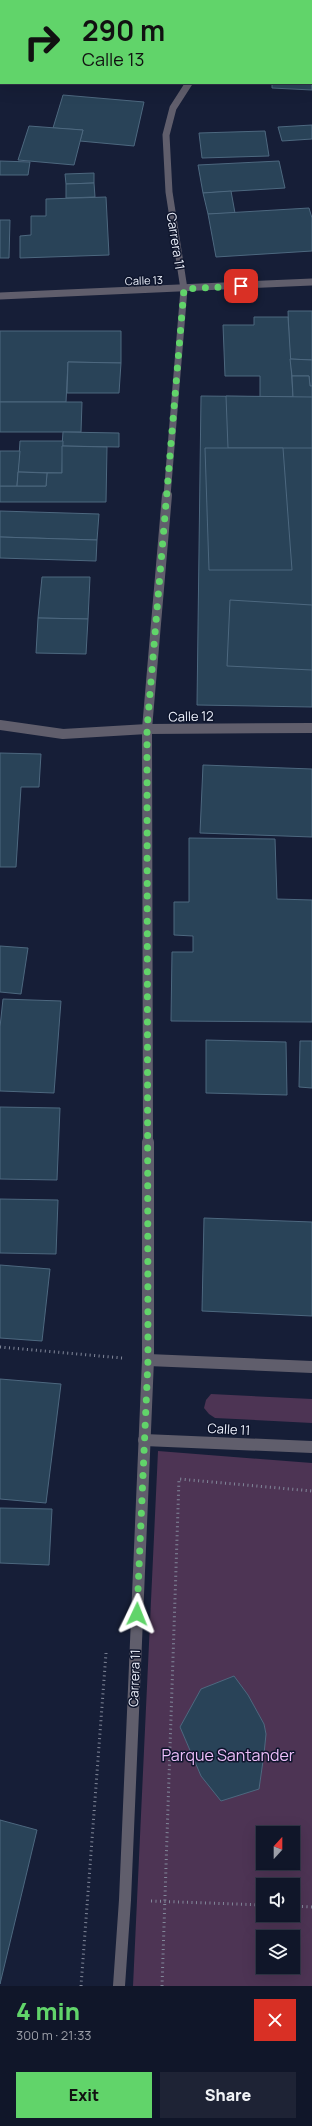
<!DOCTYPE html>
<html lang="en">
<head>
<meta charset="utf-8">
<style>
  body { margin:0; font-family:Manrope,sans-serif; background:#1e2335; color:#f1f3f6; height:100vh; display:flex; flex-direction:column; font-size:15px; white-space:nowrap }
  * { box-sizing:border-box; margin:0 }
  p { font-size:13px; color:#9c9fa8 }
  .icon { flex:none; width:22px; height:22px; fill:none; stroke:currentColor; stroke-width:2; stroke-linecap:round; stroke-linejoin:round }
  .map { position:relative; height:1986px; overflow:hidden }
  .details { display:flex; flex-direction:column; background:#101629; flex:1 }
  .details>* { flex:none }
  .top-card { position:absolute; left:0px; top:0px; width:312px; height:84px; box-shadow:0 4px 16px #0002,0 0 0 1px #303546; background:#61d46a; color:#111; overflow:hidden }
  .needle { width:26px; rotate:21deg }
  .tools { position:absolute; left:256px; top:1826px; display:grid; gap:8px }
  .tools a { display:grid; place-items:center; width:44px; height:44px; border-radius:0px; background:#101629; box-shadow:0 4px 16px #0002,0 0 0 1px #303546; font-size:20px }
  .pin { position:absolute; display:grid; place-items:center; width:34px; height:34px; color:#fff; margin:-17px; border-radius:8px; box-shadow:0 2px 6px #0006 }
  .me { position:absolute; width:44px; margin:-22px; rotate:2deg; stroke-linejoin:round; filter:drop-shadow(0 0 3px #0008) }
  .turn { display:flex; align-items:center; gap:14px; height:84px; padding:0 16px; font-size:18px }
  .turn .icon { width:52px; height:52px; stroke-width:2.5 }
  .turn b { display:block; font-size:28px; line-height:34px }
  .round { display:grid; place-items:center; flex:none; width:42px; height:42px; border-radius:0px; background:#1e2335 }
  .summary { display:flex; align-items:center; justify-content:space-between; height:68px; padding:0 16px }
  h1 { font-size:24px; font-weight:800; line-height:30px; color:#61d46a }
  .action { display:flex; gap:8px; margin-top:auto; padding:8px 16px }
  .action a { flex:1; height:46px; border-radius:0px; background:#61d46a; color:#111; font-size:16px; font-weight:800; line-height:46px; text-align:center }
  .action a+a { background:#1e2335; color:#f1f3f6 }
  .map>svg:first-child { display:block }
</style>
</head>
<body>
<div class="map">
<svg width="312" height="1986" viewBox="0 0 312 1986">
  <rect width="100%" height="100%" fill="#161e37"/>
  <g fill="#4d3454" fill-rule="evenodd">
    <polygon points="211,1394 312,1399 312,1423 215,1418 209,1414 204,1408 206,1400"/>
    <path d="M158 1451 312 1463V1986H133ZM263 1833H293V1863H263ZM263 1885H293V1915H263ZM263 1937H293V1967H263Z"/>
  </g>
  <g fill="#294358" stroke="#4d687f">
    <polygon points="238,0 312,0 312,12 311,1"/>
    <polygon points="311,67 312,90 272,88 272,83 311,83"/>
    <polygon points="63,95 144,102 134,146 80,141 83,130 53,128"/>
    <polygon points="312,125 312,139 282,141 278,127"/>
    <polygon points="29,126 83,130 74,165 18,160"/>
    <polygon points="265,131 269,156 202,158 199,133"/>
    <polygon points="0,161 30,162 28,175 0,175"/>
    <polygon points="279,161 285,188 203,193 198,165"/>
    <polygon points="94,173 94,183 66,184 65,174"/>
    <polygon points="94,183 95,197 66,198 66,184"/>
    <polygon points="231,191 235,213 208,214 203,193"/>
    <polygon points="106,197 109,255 20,258 20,236 31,235 31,216 46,216 46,199"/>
    <polygon points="309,208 312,218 312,251 216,257 208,214"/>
    <polygon points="0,220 10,220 9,258 0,258"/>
    <polygon points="288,311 312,311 312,360 290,359"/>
    <polygon points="254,317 288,317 293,397 260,397 260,376 225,376 223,325 254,325"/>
    <polygon points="0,331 121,331 121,363 68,362 66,402 0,402"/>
    <polygon points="290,359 312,360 312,386 310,386 309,376 292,376"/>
    <polygon points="68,362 121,363 119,393 67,393"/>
    <polygon points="292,376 309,376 310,386 312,386 312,707 197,705 201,396 293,397"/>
    <polygon points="226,396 312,397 312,448 228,448"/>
    <polygon points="0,402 82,402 81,432 0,432"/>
    <polygon points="63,432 119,433 119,447 62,446"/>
    <polygon points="20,441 63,441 62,473 18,472"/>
    <polygon points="62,446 107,447 106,502 0,502 0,486 46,486 47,473 62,473"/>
    <polygon points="205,448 283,448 292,570 209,570"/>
    <polygon points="0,451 20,451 17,486 0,486"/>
    <polygon points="18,472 47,473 46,486 17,486"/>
    <polygon points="0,511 99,514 97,540 0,537"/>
    <polygon points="0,537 97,540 96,561 0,558"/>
    <polygon points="42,577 90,577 88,619 38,618"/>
    <polygon points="230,600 312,605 312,670 227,666"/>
    <polygon points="38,618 88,619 86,654 36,653"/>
    <polygon points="0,753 41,754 39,787 21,787 16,867 0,867"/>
    <polygon points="203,765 312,769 312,837 200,833"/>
    <polygon points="189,838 275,839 277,899 312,900 312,1022 171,1021 172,952 193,952 193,936 174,935 174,902 189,902"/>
    <polygon points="0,946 28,948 21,994 0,992"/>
    <polygon points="3,999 61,1001 54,1093 0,1091 0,1027"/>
    <polygon points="206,1040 286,1042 287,1095 206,1093"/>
    <polygon points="300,1041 312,1041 312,1088 299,1087"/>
    <polygon points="0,1107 60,1108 57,1180 0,1179"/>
    <polygon points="0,1199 58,1200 56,1254 0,1253"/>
    <polygon points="204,1218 312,1222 312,1316 202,1311"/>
    <polygon points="0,1265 50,1269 42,1341 0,1338"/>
    <polygon points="0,1379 61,1384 46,1503 0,1499"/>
    <polygon points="0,1508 52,1509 49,1565 0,1563"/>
    <polygon points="234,1676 248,1695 264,1724 266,1734 264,1754 259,1789 221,1801 201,1776 180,1727 201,1689"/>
    <polygon points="0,1820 37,1830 0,1984"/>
  </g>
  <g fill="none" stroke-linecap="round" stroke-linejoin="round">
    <polyline stroke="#82889a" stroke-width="2" stroke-dasharray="0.5 2" stroke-linecap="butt" points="75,0 79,1"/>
    <g stroke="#82889a" stroke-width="3" stroke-dasharray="1 3.5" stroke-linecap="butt">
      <polyline points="0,1347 122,1358"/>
      <polyline points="151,1901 263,1905"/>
      <polyline points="293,1906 312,1907"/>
      <polyline points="81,1986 106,1653"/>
      <polyline points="162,1986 179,1479 312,1491"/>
    </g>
    <g stroke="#605e6c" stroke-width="7">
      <polyline points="0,296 312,282"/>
      <polyline points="167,496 184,289 169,192 166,135 173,108 189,83"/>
    </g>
    <g stroke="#605e6c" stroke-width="10">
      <polyline points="0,725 63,734 147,729 312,728"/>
      <polyline points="148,1143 147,729 167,495"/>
    </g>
    <g stroke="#605e6c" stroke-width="12">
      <polyline points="148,1360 312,1367"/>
      <polyline points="144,1440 312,1447"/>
      <polyline points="119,1986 125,1900 148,1360 148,1142"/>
    </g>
  </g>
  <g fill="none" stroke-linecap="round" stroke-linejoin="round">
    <polyline stroke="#61d46a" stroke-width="7" stroke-dasharray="0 12.6" points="137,1614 148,1360 147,729 184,289 241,286"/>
  </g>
  <g text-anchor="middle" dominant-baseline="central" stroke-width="3" stroke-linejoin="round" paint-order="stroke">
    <g font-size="11" fill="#eff3fe" stroke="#0e152c">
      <text transform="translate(144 280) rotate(-2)">Calle 13</text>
    </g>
    <g font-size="13" fill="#eff3fe" stroke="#0e152c">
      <text transform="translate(176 241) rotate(81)">Carrera 11</text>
      <text transform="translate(191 716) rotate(-1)">Calle 12</text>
      <text transform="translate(229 1429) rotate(3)">Calle 11</text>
      <text transform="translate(134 1678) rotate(-88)">Carrera 11</text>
    </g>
    <g font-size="16" fill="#edbefa" stroke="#0e152c">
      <text x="228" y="1755">Parque Santander</text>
    </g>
  </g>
</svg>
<div class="tools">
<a><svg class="needle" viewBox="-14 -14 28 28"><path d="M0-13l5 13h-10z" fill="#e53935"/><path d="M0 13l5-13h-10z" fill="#9c9fa8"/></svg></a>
<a><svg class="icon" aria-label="sound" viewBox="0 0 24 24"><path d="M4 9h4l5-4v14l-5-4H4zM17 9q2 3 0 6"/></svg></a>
<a><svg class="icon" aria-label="layers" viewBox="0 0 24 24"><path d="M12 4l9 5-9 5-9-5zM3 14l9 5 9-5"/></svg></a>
</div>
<div class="pin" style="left:241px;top:286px;background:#d93025"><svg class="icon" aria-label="arrive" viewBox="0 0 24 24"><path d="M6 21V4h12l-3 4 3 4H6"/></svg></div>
<svg class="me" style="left:137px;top:1614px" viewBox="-20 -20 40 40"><path d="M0-17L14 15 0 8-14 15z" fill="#61d46a" stroke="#fff" stroke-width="4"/></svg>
<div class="top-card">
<div class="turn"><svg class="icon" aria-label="right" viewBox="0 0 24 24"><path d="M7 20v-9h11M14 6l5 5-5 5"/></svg><div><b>290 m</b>Calle 13</div></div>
</div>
</div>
<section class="details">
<div class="summary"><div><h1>4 min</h1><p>300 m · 21:33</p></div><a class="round" style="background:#d93025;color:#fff"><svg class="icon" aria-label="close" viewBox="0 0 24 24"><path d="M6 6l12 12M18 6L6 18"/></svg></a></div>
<div class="action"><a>Exit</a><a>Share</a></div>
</section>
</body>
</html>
